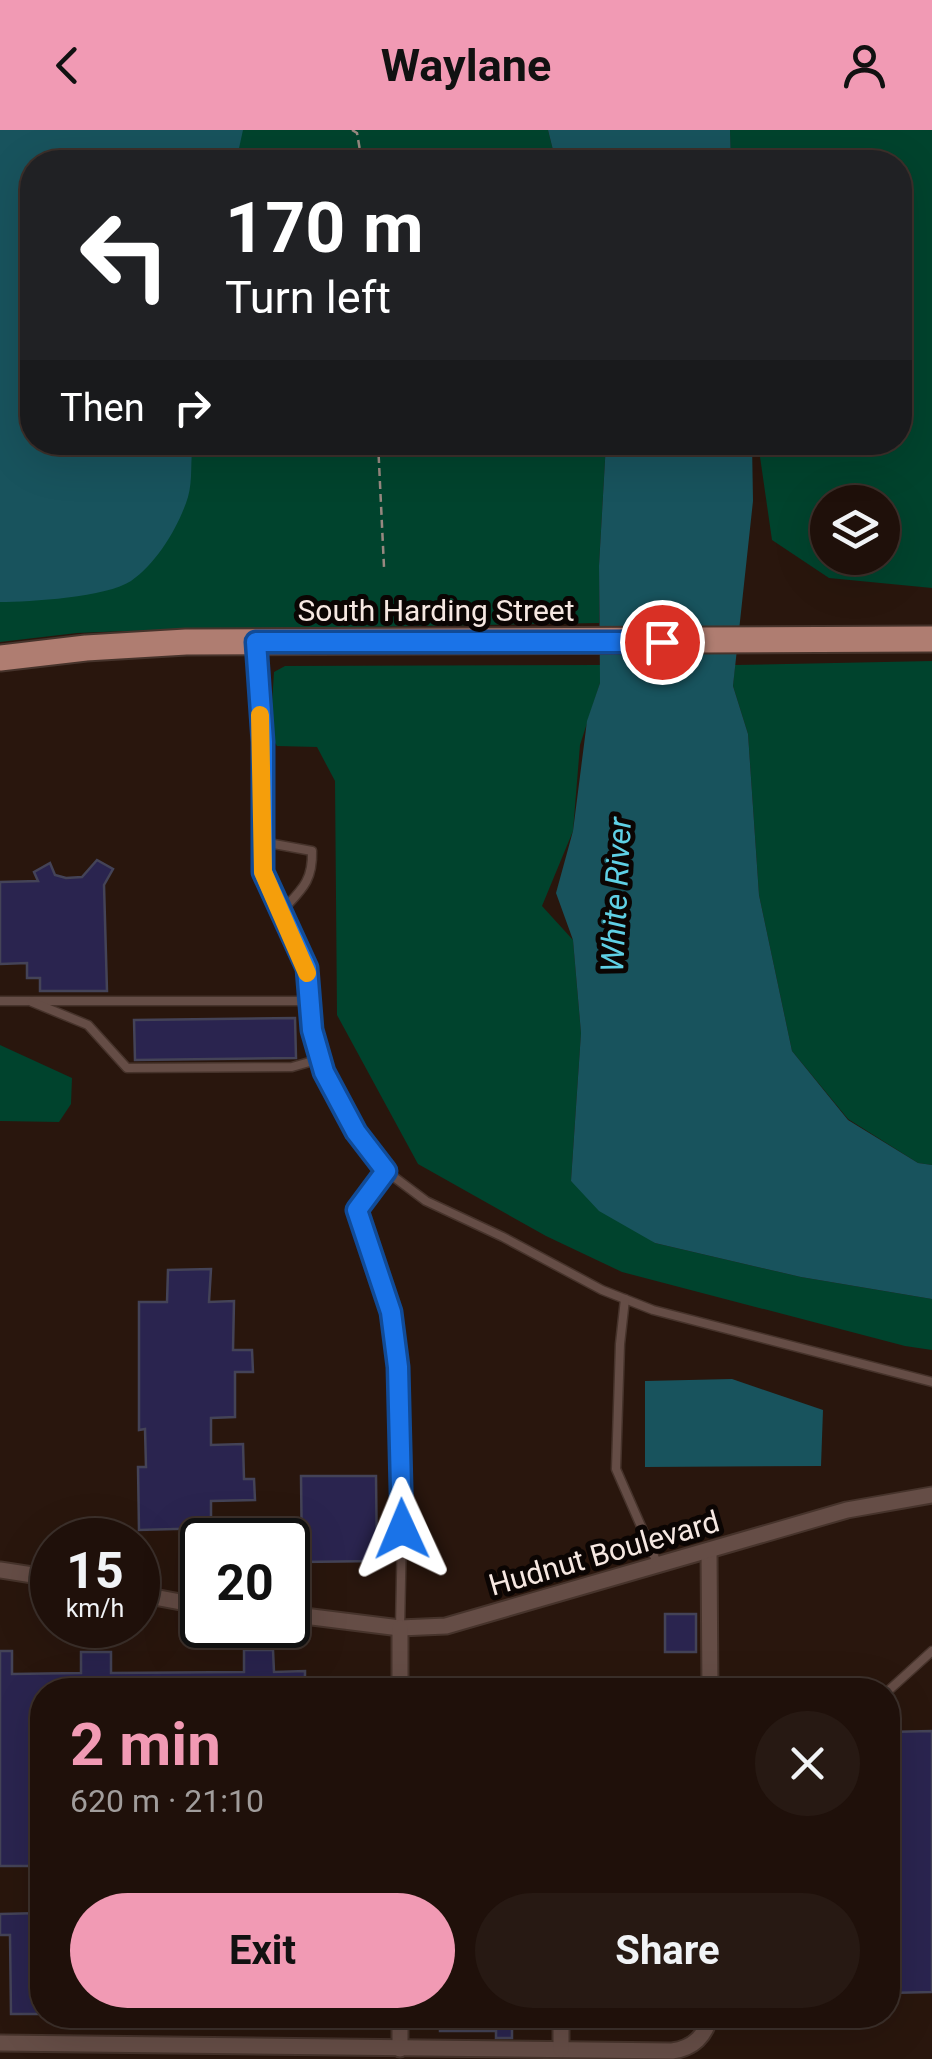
<!DOCTYPE html>
<html lang="en">
<head>
<meta charset="utf-8">
<style>
  body { margin:0; font-family:Roboto,sans-serif; background:#271913; color:#f1f3f6; height:100vh; display:flex; flex-direction:column; font-size:38px; white-space:nowrap }
  * { box-sizing:border-box; margin:0 }
  p { font-size:32px; color:#a19d9c }
  .icon { flex:none; width:55px; height:55px; fill:none; stroke:currentColor; stroke-width:2; stroke-linecap:round; stroke-linejoin:round }
  .map { position:relative; flex:1; overflow:hidden }
  .side { position:absolute; left:30px; top:1548px; width:870px; height:350px; display:flex; flex-direction:column; background:#1f100a; border-radius:40px; box-shadow:0 10px 40px #0002,0 0 0 2px #3c302b }
  .side>* { flex:none }
  .guide { position:absolute; left:20px; top:20px; width:892px; height:305px; border-radius:40px; box-shadow:0 10px 40px #0002,0 0 0 2px #3c302b; background:#202124; color:#fff; overflow:hidden }
  .buttons { position:absolute; left:810px; top:355px; display:grid; gap:20px }
  .buttons a { display:grid; place-items:center; width:90px; height:90px; border-radius:50%; background:#1f100a; box-shadow:0 10px 40px #0002,0 0 0 2px #3c302b; font-size:50px }
  .speed { position:absolute; left:30px; top:1388px; display:flex; gap:20px; font-size:50px; font-weight:700; text-align:center }
  .speed>* { display:grid; place-content:center; width:130px; height:130px; border-radius:50%; background:#1f100a; box-shadow:0 10px 40px #0002,0 0 0 2px #3c302b; line-height:1 }
  .speed small { font-size:25px; font-weight:400 }
  .speed .limit { border:5px solid #111; border-radius:15px; background:#fff; color:#111 }
  .pin { position:absolute; display:grid; place-items:center; width:85px; height:85px; color:#fff; margin:-42px; border:5px solid #fff; border-radius:50%; box-shadow:0 2px 10px #0007 }
  .me { position:absolute; width:110px; margin:-55px; rotate:359deg; stroke-linejoin:round; filter:drop-shadow(0 0 8px #0008) }
  .turn { display:flex; align-items:center; gap:35px; height:210px; padding:0 40px; font-size:45px }
  .turn .icon { width:130px; height:130px; stroke-width:2.5 }
  .turn b { display:block; font-size:70px; line-height:85px }
  .then { display:flex; align-items:center; height:95px; padding:0 40px; background:#0003; gap:20px; font-size:38px }
  .round { display:grid; place-items:center; flex:none; width:105px; height:105px; border-radius:52px; background:#271913 }
  .summary { display:flex; align-items:center; justify-content:space-between; height:170px; padding:0 40px }
  h1 { font-size:60px; font-weight:700; line-height:75px; color:#f19ab4 }
  .primary-button { display:flex; gap:20px; margin-top:auto; padding:20px 40px }
  .primary-button a { flex:1; height:115px; border-radius:60px; background:#f19ab4; color:#111; font-size:40px; font-weight:700; line-height:115px; text-align:center }
  .primary-button a+a { background:#271913; color:#f1f3f6 }
  header { display:flex; justify-content:space-between; align-items:center; height:130px; padding:0 40px; background:#f19ab4; color:#111; font-size:45px; font-weight:700 }
  .map>svg:first-child { display:block }
</style>
</head>
<body>
<header><svg class="icon" aria-label="back" viewBox="0 0 24 24"><path d="M15 5l-7 7 7 7"/></svg>Waylane<svg class="icon" aria-label="person" viewBox="0 0 24 24"><circle cx="12" cy="8" r="4"/><path d="M4 21q1-7 8-7t8 7"/></svg></header>
<div class="map">
<svg width="932" height="1929" viewBox="0 0 932 1929">
  <rect width="100%" height="100%" fill="#29160d"/>
  <g fill="#00432d" fill-rule="evenodd">
    <polygon points="0,0 548,0 556,32 32,32 32,312 606,313 599,436 599,493 125,501 77,503 0,512"/>
    <path d="M730 0H932V458L829 448 772 410 758 313 900 312V32H731ZM882 372V428H828V372Z"/>
    <polygon points="932,531 932,1035 918,1033 848,989 792,921 759,765 748,604 733,556 735,535"/>
    <polygon points="600,535 600,553 580,615 573,701 542,776 573,810 581,903 571,1051 655,1113 801,1147 932,1169 932,1220 905,1216 622,1142 546,1106 418,1034 337,885 335,651 317,617 277,616 270,605 274,542 285,536"/>
    <polygon points="0,915 72,948 71,974 59,992 0,991"/>
  </g>
  <g fill="#18535d">
    <path d="M0 0H243L236 32H32V312L193 313C190 330 193 350 188 367 179 396 157 433 131 451 107 467 30 472 0 472Z"/>
    <polygon points="548,0 730,0 731,32 556,32"/>
    <polygon points="606,313 752,313 753,371 733,556 748,604 759,765 792,921 848,990 918,1033 932,1035 932,1169 801,1147 655,1113 599,1081 571,1051 581,903 573,810 556,763 573,701 587,591 600,553 599,436"/>
    <polygon points="732,1249 823,1280 821,1336 645,1337 645,1251"/>
  </g>
  <g fill="#2a244f" stroke="#444357" stroke-width="2.5">
    <polygon points="97,730 113,739 104,755 107,861 40,861 40,848 27,848 27,833 0,834 0,752 38,751 34,742 50,733 55,745 66,748 82,747"/>
    <polygon points="295,888 296,928 135,930 134,890"/>
    <polygon points="211,1139 209,1172 234,1171 233,1220 252,1220 253,1242 235,1242 235,1287 211,1288 211,1315 243,1314 244,1349 254,1349 255,1370 211,1371 211,1398 139,1400 138,1337 146,1337 145,1299 139,1300 139,1172 167,1172 168,1140"/>
    <polygon points="301,1346 376,1346 377,1431 302,1432"/>
    <rect x="665" y="1484" width="31" height="38"/>
    <polygon points="244,1520 273,1520 274,1542 305,1541 305,1560 42,1560 42,1736 0,1736 0,1521 12,1521 12,1544 81,1543 81,1522 111,1522 111,1543 244,1542"/>
    <polygon points="932,1601 932,1862 888,1863 888,1602"/>
    <polygon points="42,1783 42,1884 11,1884 10,1805 0,1805 0,1784"/>
    <polygon points="440,1885 541,1885 541,1898 512,1898 512,1908 496,1908 496,1901 440,1901"/>
  </g>
  <g fill="none" stroke-linecap="round" stroke-linejoin="round">
    <g stroke="#46332b" stroke-width="11">
      <g id="service">
        <polyline points="256,518 263,612 263,742 307,838 313,900 324,942 356,1002 386,1041 357,1080 391,1182 398,1237 402,1399 400,1498"/>
        <path d="M263 712 312 721C313 752 301 760 281 782"/>
        <polyline points="0,871 310,871"/>
        <polyline points="32,872 88,895 127,938 292,937 320,929"/>
        <polyline points="386,1041 426,1071 503,1107 602,1160 653,1180 932,1252"/>
        <polyline points="625,1169 620,1214 616,1339 658,1435"/>
        <polyline points="888,1561 932,1521"/>
      </g>
    </g>
    <g stroke="#46332b" stroke-width="19">
      <g id="minor">
        <polyline points="709,1422 710,1560"/>
        <polyline points="0,1440 52,1448"/>
        <polyline points="138,1464 202,1476"/>
        <polyline points="288,1484 400,1498 446,1496 847,1380 932,1365"/>
        <polyline points="400,1560 400,1498"/>
        <polyline points="400,1885 400,1919"/>
        <path d="M0 1913 672 1921C694 1918 705 1906 711 1885"/>
        <polyline points="561,1919 561,1885"/>
      </g>
    </g>
    <g stroke="#46332b" stroke-width="29">
      <polyline id="primary" points="0,528 86,518 186,512 932,509"/>
    </g>
    <g stroke="#988880" stroke-width="2.5" stroke-dasharray="8 5" stroke-linecap="butt">
      <polyline points="352,0 357,3 362,32"/>
      <polyline points="378,312 384,437"/>
    </g>
    <use href="#service" stroke="#654d46" stroke-width="8"/>
    <use href="#minor" stroke="#654d46" stroke-width="15"/>
    <use href="#primary" stroke="#af7d71" stroke-width="25"/>
  </g>
  <g fill="none" stroke-linecap="round" stroke-linejoin="round">
    <g stroke="#114b97" stroke-width="25">
      <polyline id="route" points="402,1399 398,1237 391,1182 357,1080 386,1041 356,1002 324,942 312,900 307,838 263,742 263,612 256,512 662,512"/>
    </g>
    <use href="#route" stroke="#1a73e8" stroke-width="18"/>
    <polyline stroke="#f59e0b" stroke-width="18" points="260,585 263,742 307,843"/>
  </g>
  <g text-anchor="middle" dominant-baseline="central" stroke-width="10" stroke-linejoin="round" paint-order="stroke">
    <g font-size="30" fill="#f6e8e2" stroke="#0b0503">
      <text x="436" y="480">South Harding Street</text>
      <text transform="translate(604 1423) rotate(-16)">Hudnut Boulevard</text>
    </g>
    <g font-size="32" font-style="italic" fill="#5fd0e5" stroke="#0b0503">
      <text transform="translate(616 765) rotate(-87)">White River</text>
    </g>
  </g>
</svg>
<div class="buttons">
<a><svg class="icon" aria-label="layers" viewBox="0 0 24 24"><path d="M12 4l9 5-9 5-9-5zM3 14l9 5 9-5"/></svg></a>
</div>
<div class="speed"><div>15<small>km/h</small></div><div class="limit">20</div></div>
<div class="pin" style="left:662px;top:512px;background:#d93025"><svg class="icon" aria-label="arrive" viewBox="0 0 24 24"><path d="M6 21V4h12l-3 4 3 4H6"/></svg></div>
<svg class="me" style="left:402px;top:1399px" viewBox="-20 -20 40 40"><path d="M0-17L14 15 0 8-14 15z" fill="#1a73e8" stroke="#fff" stroke-width="4"/></svg>
<div class="guide">
<div class="turn"><svg class="icon" aria-label="left" viewBox="0 0 24 24"><path d="M17 20v-9H6M10 6l-5 5 5 5"/></svg><div><b>170 m</b>Turn left</div></div>
<div class="then">Then<svg class="icon" aria-label="right" viewBox="0 0 24 24"><path d="M7 20v-9h11M14 6l5 5-5 5"/></svg></div>
</div>
<section class="side">
<div class="summary"><div><h1>2 min</h1><p>620 m · 21:10</p></div><a class="round"><svg class="icon" aria-label="close" viewBox="0 0 24 24"><path d="M6 6l12 12M18 6L6 18"/></svg></a></div>
<div class="primary-button"><a>Exit</a><a>Share</a></div>
</section>
</div>
</body>
</html>
